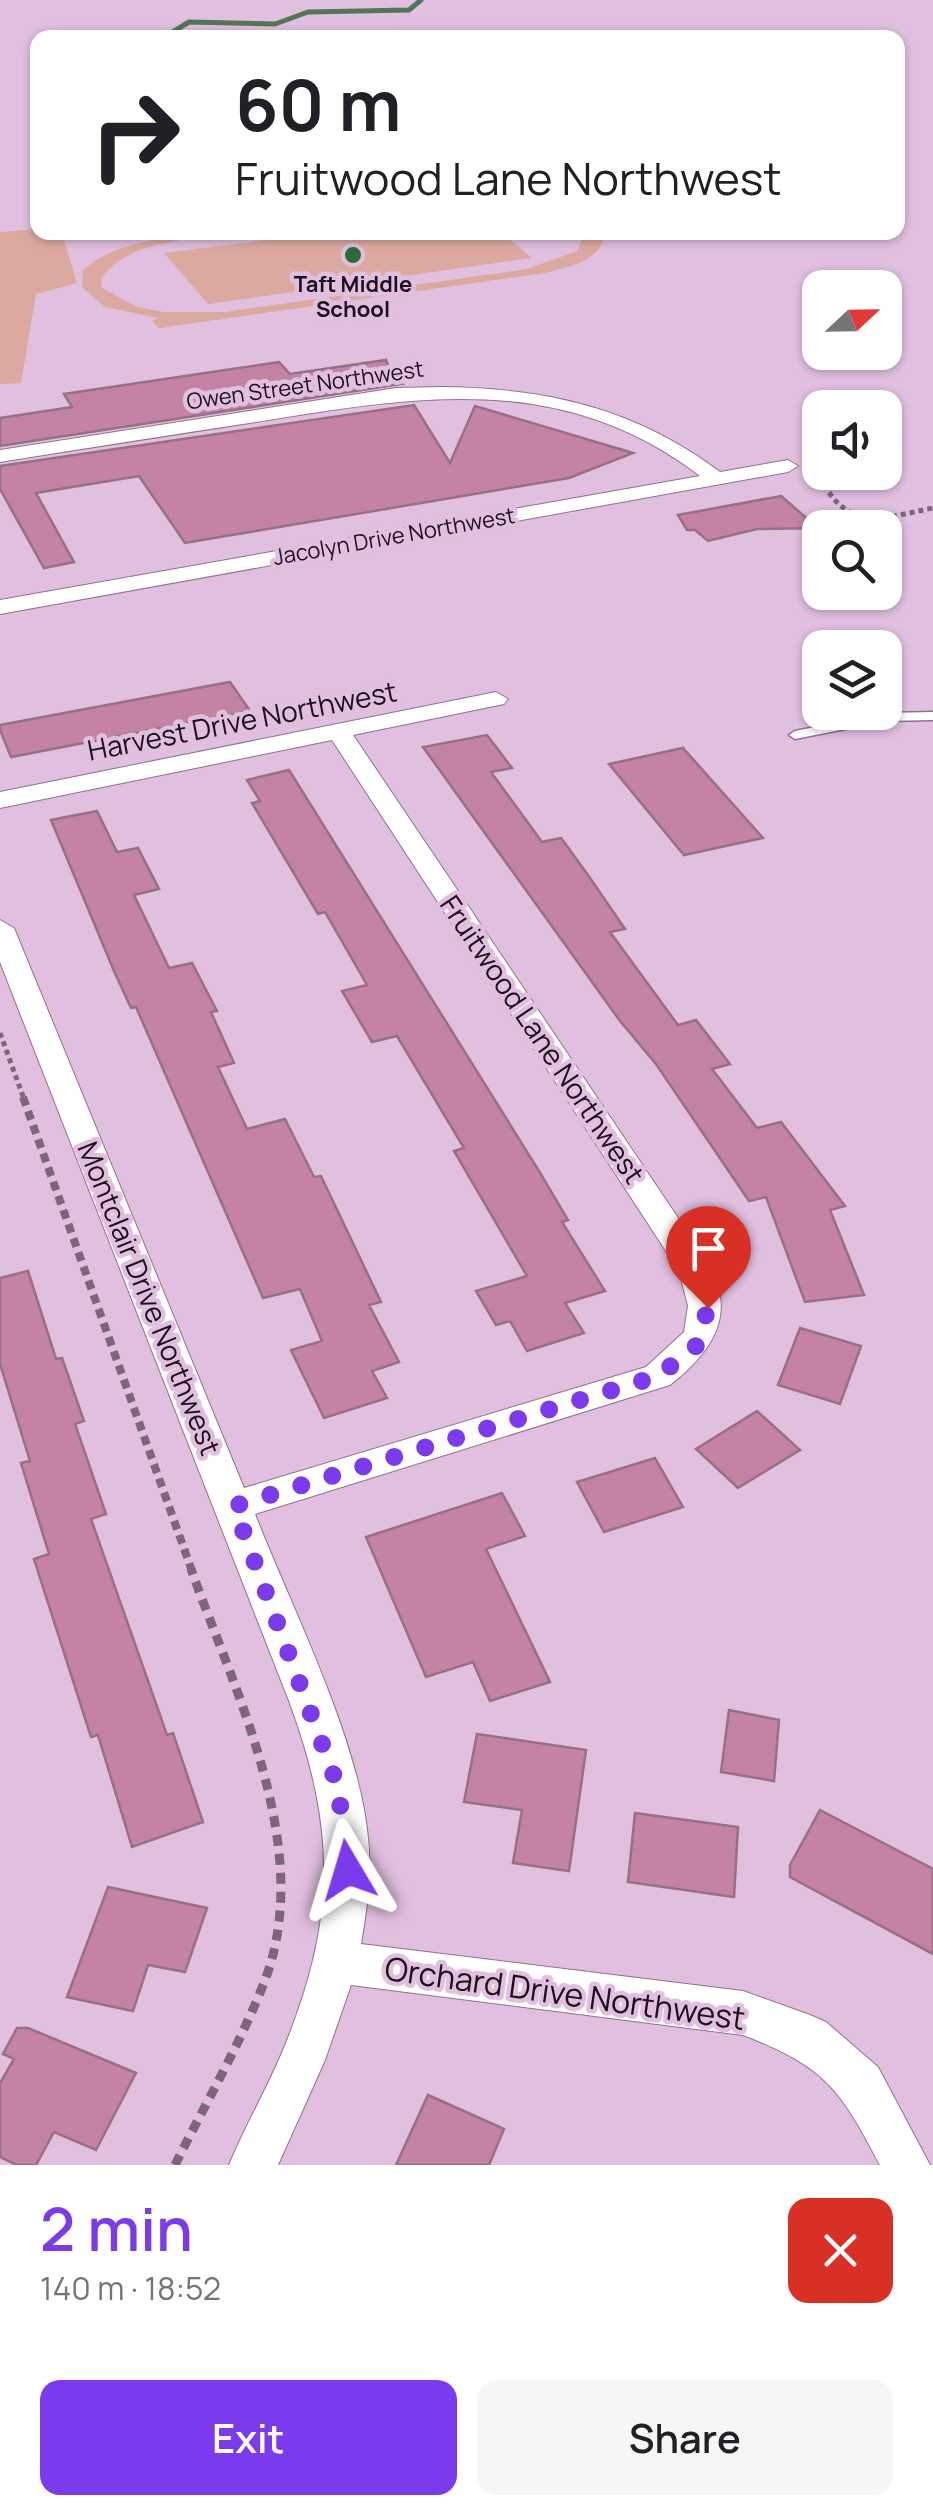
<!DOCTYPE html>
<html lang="en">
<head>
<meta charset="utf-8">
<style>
  body { margin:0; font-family:Manrope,sans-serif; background:#f6f6f6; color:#202124; height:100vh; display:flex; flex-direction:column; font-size:38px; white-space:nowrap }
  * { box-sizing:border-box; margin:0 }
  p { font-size:32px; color:#757577 }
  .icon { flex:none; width:55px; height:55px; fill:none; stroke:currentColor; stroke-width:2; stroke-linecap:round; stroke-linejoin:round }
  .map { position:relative; height:2165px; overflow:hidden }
  .details { display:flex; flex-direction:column; background:#fff; flex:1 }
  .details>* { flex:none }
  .hud { position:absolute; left:30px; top:30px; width:875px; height:210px; border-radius:20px; box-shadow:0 2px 8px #0004; background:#fff; color:#202124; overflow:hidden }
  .needle { width:65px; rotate:68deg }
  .buttons { position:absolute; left:802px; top:270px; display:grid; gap:20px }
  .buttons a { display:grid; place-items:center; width:100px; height:100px; border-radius:20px; background:#fff; box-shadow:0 2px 8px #0004; font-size:50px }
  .pin { position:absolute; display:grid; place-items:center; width:85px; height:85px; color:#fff; margin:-102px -42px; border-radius:50% 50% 50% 0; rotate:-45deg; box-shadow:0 0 10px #0007 }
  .pin .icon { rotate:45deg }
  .me { position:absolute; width:110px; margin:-55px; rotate:353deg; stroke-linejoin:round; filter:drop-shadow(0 0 8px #0008) }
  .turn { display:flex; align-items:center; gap:35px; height:210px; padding:0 40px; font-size:45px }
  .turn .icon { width:130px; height:130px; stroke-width:2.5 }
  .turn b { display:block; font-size:70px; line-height:85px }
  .round { display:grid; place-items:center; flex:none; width:105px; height:105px; border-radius:20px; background:#f6f6f6 }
  .overview { display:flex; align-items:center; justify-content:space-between; height:170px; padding:0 40px }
  h1 { font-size:60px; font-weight:600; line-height:75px; color:#7c3aed }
  .cta { display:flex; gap:20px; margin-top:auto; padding:20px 40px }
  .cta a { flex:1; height:115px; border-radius:20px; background:#7c3aed; color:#fff; font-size:40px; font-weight:600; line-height:115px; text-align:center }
  .cta a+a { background:#f6f6f6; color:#202124 }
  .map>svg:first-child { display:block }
</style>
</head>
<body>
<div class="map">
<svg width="933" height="2165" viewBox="0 0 933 2165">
  <rect width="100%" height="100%" fill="#e1bfdf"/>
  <g fill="#dca9a1">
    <polygon points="37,229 62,233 77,283 36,294 21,383 0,384 0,232"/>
    <path d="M206 233H259C211 239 130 235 101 279L102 288 137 307 164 312H224L527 269 577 251 585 233 604 235C601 262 567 267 545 273L159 328 152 321 158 318 105 307 82 287 83 270C116 241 164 238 206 233Z"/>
    <polygon points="321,233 502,233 532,258 208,304 164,253"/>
  </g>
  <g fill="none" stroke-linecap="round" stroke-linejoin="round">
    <polyline stroke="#537658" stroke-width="5" points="163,38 189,22 275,24 308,12 409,10 421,0"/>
  </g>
  <g fill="#c483a4" stroke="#987084" stroke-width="2.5">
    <polygon points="386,360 394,381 401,384 0,446 0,418 72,407 64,394 279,362 290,374"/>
    <polygon points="414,405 450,463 475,406 633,453 569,478 185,543 139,476 36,493 74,562 44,568 0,489 0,466"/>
    <polygon points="781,496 818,528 757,529 708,541 695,530 687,530 678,515"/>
    <polygon points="230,682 250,711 11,757 0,730 0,725"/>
    <polygon points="487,735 512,768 491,772 542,842 561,838 588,875 625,929 610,932 678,1025 696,1020 730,1064 712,1069 757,1128 781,1122 845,1206 830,1210 864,1295 805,1302 766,1197 749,1201 656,1064 620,1021 423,747"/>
    <polygon points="683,748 763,838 684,855 609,764"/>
    <polygon points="289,770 539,1171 568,1220 562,1222 605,1291 565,1303 584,1333 527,1351 510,1321 496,1325 476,1291 527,1276 454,1151 464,1148 397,1036 372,1042 342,991 367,985 325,912 318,914 252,803 260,801 247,780"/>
    <polygon points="97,811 117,852 138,848 159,889 134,895 169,968 192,963 217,1011 211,1012 234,1063 218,1067 247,1129 285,1119 314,1177 321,1176 381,1302 369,1305 399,1362 372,1371 387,1398 324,1418 291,1350 322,1341 300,1289 263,1298 136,1007 131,1008 114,971 51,820"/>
    <polygon points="28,1271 56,1359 62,1358 84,1421 75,1424 106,1514 91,1519 167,1735 173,1733 203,1822 132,1847 98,1735 91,1737 34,1559 49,1554 21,1463 30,1461 0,1364 0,1278"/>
    <polygon points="800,1328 861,1346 840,1404 778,1385"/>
    <polygon points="757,1411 800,1450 738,1488 696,1449"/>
    <polygon points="655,1458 683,1507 604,1532 577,1482"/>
    <polygon points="502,1493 525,1536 486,1549 550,1682 490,1701 473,1662 426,1677 366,1537"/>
    <polygon points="729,1710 779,1720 774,1781 721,1772"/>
    <polygon points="477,1734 586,1750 569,1871 513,1863 522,1810 464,1802"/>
    <polygon points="820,1810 933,1869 933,1954 790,1877 790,1865"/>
    <polygon points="635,1813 738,1827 734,1897 628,1882"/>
    <polygon points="108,1887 207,1908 185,1972 148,1965 133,2011 67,1997"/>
    <polygon points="17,2028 28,2028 136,2073 96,2150 54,2132 36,2165 17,2165 0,2157 0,2083 14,2059 3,2054"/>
    <polygon points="428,2095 504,2129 489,2165 396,2165"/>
  </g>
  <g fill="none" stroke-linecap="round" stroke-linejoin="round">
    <g stroke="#90718e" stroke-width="3">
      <polygon id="service" points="933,712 933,720 886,721 795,739 789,735 795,731 886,713"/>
    </g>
    <g stroke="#90718e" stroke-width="2">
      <g id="minor">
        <path d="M441 387C547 388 635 408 720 472L788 460 798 466 788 472 0 614V600L700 476C561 370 416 396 256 422 170 435 85 448 0 462V450L396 388Z"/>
        <path d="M496 692 508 699 504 704 353 735 707 1261C738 1314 713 1351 670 1385L255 1514C292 1609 359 1739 368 1838 372 1874 367 1909 361 1944L743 1991 810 2015 826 2022 878 2067 930 2165H880C840 2089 826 2067 743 2035L351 1985 325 2060 278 2165H229C245 2127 265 2092 281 2055 336 1924 338 1833 289 1701L0 962V920L14 928 244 1488 646 1367 684 1332 688 1306 679 1271 332 740 0 808V792Z"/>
      </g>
    </g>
    <g stroke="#7c667b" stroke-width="5" stroke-dasharray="5 4" stroke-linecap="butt">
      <path d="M808 478 823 483C851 533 886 517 933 508"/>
      <polyline points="0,1033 24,1099"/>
    </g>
    <polyline stroke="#7c667b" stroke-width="8" stroke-dasharray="9 6" stroke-linecap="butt" points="23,1097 192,1571"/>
    <path stroke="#7c667b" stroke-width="9" stroke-dasharray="11 8" stroke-linecap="butt" d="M175 2165C205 2104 241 2043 265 1980 315 1848 235 1693 191 1569"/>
    <use href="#service" fill="#fff" fill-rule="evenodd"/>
    <use href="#minor" fill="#fff" fill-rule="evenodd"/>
  </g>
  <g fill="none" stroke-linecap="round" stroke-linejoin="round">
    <polyline stroke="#7c3aed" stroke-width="18" stroke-dasharray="0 32.4" points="348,1870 338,1787 234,1506 658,1376 696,1346 708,1308"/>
  </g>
  <circle fill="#2a6d37" stroke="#e1bfdf" stroke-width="4" cx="353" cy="255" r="10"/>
  <g text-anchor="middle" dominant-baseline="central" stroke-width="9" stroke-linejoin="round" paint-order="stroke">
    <g font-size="22" font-weight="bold" fill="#1c101c" stroke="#e1bfdf">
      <text x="353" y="284">Taft Middle<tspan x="353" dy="25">School</tspan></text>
    </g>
    <g font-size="22" fill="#1c101c" stroke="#e1bfdf">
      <text transform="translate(305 385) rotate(-8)">Owen Street Northwest</text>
      <text transform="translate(394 536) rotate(-10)">Jacolyn Drive Northwest</text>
    </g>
    <g font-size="28" fill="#1c101c" stroke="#e1bfdf">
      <text transform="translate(242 720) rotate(-11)">Harvest Drive Northwest</text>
      <text transform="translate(543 1039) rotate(56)">Fruitwood Lane Northwest</text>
      <text transform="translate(150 1298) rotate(68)">Montclair Drive Northwest</text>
    </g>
    <g font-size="32" fill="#1c101c" stroke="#e1bfdf">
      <text transform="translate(565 1993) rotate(8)">Orchard Drive Northwest</text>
    </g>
  </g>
</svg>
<div class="buttons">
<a><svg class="needle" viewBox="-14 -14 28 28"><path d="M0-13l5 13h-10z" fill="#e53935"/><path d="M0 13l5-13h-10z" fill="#757577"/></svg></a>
<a><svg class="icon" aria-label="sound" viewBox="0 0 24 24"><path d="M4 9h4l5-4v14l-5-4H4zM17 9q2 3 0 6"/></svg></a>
<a><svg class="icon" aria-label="search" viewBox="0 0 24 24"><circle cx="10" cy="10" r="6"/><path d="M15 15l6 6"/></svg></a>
<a><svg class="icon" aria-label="layers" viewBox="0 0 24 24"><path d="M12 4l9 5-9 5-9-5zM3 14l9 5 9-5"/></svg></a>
</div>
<div class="pin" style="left:708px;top:1308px;background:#d93025"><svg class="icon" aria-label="arrive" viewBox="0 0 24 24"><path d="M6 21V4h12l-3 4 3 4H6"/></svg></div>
<svg class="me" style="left:348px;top:1870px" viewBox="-20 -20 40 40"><path d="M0-17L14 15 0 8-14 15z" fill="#7c3aed" stroke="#fff" stroke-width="4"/></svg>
<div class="hud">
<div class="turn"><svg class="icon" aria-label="right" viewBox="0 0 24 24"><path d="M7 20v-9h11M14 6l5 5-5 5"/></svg><div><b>60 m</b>Fruitwood Lane Northwest</div></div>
</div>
</div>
<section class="details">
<div class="overview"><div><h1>2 min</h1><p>140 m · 18:52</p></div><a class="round" style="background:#d93025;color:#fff"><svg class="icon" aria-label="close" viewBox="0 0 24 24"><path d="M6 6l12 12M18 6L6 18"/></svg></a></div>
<div class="cta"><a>Exit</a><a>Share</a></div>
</section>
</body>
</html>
